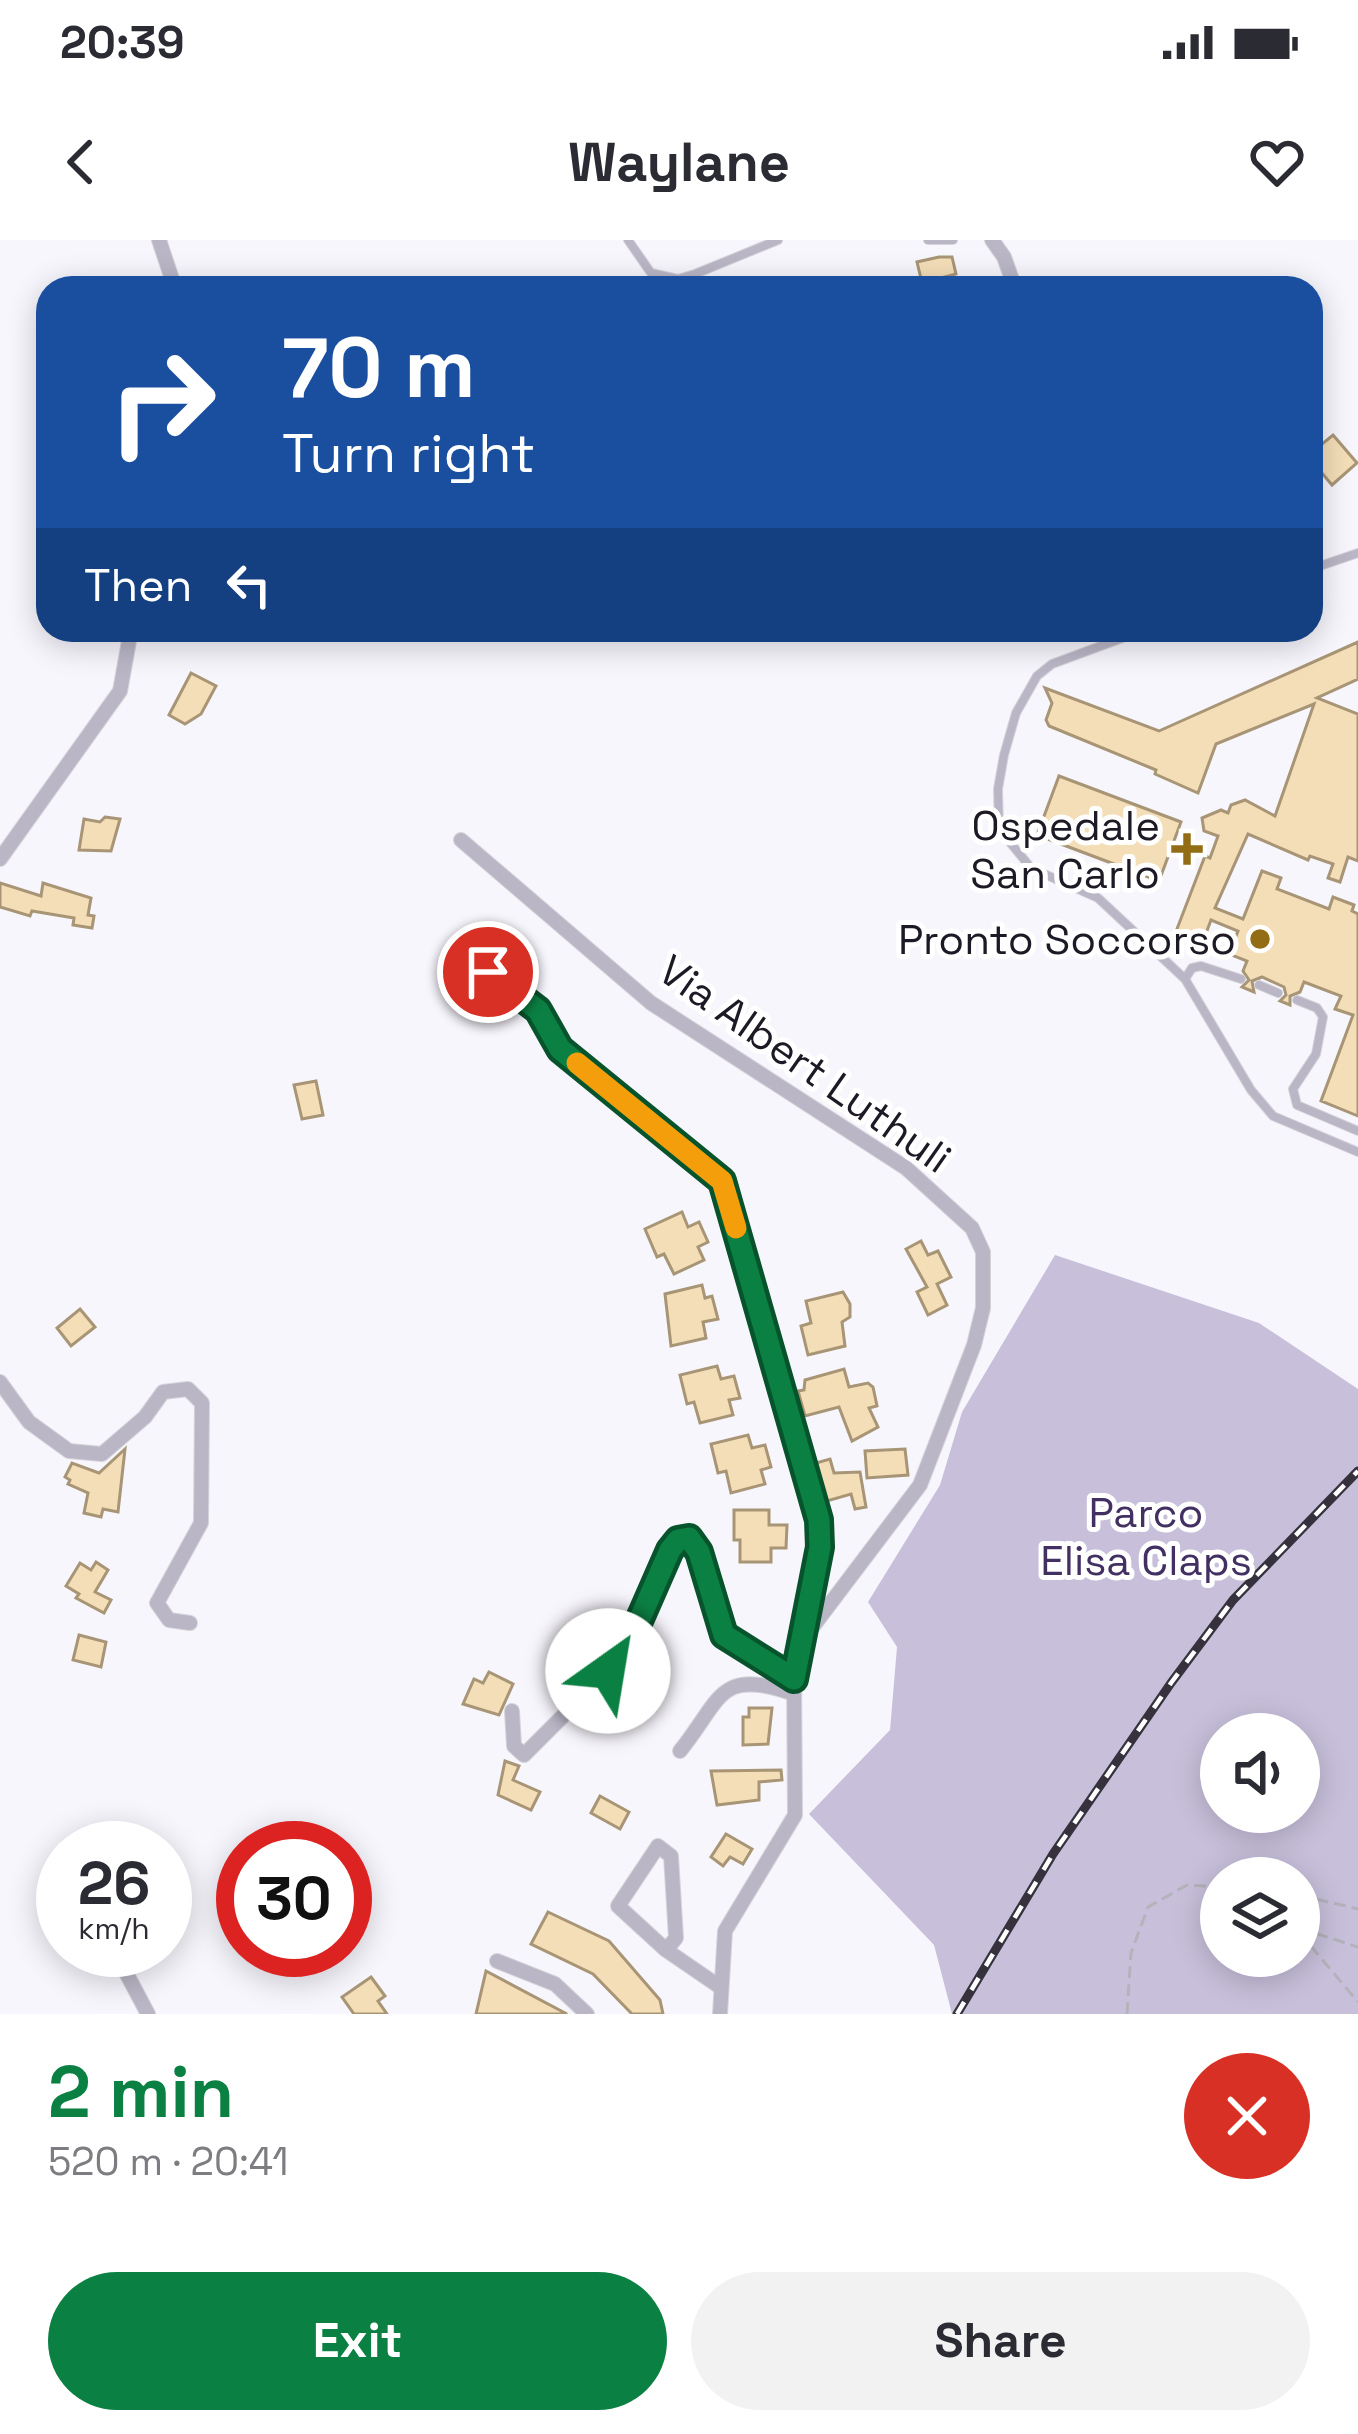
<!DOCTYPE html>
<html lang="en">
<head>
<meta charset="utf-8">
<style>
  body { margin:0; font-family:"Space Grotesk",sans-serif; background:#f2f2f3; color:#2b2b33; height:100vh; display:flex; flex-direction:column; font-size:45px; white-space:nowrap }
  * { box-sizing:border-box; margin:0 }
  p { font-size:39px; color:#7c7c81 }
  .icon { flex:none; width:66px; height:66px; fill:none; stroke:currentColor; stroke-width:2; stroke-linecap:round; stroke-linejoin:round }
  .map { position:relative; height:1774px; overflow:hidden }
  .side { display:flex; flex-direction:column; background:#fff; flex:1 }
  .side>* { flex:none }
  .guide { position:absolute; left:36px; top:36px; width:1287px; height:366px; border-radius:36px; box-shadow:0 6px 30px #0003; background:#1a4fa0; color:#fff; overflow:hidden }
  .fabs { position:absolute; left:1200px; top:1473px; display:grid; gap:24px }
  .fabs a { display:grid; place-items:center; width:120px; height:120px; border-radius:50%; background:#fff; box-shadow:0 6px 30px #0003; font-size:60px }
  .speed { position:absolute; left:36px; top:1581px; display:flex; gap:24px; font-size:60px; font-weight:700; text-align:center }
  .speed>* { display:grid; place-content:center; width:156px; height:156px; border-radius:50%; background:#fff; box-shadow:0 6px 30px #0003; line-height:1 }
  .speed small { font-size:30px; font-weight:400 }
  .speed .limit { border:18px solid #d22; background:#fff; color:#111 }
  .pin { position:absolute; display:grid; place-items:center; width:102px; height:102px; color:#fff; margin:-51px; border:6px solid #fff; border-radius:50%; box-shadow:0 3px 12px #0007 }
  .me { position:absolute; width:132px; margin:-66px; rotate:32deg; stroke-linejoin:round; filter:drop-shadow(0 0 9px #0008) }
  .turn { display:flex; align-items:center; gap:42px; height:252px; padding:0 48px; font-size:54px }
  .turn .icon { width:156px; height:156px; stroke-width:2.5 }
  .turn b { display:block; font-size:84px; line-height:102px }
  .then { display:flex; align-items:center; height:114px; padding:0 48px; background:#0003; gap:24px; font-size:45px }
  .round { display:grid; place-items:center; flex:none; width:126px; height:126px; border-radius:63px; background:#f2f2f3 }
  .head { display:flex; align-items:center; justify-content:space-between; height:204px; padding:0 48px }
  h1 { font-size:72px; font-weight:600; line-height:90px; color:#0b8043 }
  .primary-button { display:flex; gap:24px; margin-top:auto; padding:24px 48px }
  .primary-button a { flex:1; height:138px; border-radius:72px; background:#0b8043; color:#fff; font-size:48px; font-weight:600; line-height:138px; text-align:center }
  .primary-button a+a { background:#f2f2f3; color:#2b2b33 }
  .status { display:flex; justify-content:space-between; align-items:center; height:84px; padding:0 60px; background:#fff; direction:ltr }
  .status svg { height:33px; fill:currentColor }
  header { display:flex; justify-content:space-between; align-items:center; height:156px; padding:0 48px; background:#fff; font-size:54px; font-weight:600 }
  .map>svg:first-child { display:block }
</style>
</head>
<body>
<div class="status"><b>20:39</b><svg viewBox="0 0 49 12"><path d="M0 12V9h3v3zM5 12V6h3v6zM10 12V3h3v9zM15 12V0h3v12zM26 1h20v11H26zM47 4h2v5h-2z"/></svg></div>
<header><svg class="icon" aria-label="back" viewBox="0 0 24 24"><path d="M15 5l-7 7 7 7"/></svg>Waylane<svg class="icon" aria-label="heart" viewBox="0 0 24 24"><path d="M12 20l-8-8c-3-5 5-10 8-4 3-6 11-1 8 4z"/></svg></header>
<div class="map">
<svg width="1358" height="1774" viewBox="0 0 1358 1774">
  <rect width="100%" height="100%" fill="#f8f6fd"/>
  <path fill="#c8c0db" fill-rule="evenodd" d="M1055 1015 1259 1083 1358 1149V1774H952L934 1705 809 1574 890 1490 897 1407 868 1362 940 1245 962 1172ZM1221 1494H1299V1572H1221ZM1221 1638H1299V1716H1221Z"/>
  <g fill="#f4deb8" stroke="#a79575" stroke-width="3">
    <polygon points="939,17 952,17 956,34 922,43 917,22"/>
    <polygon points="1333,195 1357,223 1332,245 1311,220 1311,213"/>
    <polygon points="1358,402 1358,439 1317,458 1358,474 1358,621 1348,617 1340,642 1328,638 1333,624 1310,616 1308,620 1248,594 1215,668 1243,679 1262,631 1281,638 1277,649 1329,669 1333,657 1354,665 1352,671 1358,674 1358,876 1321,861 1353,775 1335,769 1341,756 1304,742 1300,752 1290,756 1290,765 1280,761 1286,755 1284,747 1262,737 1252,741 1254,752 1242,747 1249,740 1243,731 1247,721 1229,714 1238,691 1211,680 1202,704 1175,694 1205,616 1210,618 1218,596 1204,591 1202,578 1221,570 1228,573 1231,565 1245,560 1275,576 1314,464 1216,504 1198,553 1155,534 1156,530 1049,486 1046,480 1052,463 1045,448 1159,491"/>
    <polygon points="191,433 216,446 201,474 185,484 169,475"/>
    <polygon points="1059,536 1181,582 1159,641 1037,595"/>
    <polygon points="105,577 120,579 111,611 79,610 84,579 100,582"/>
    <polygon points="0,643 41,656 43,643 91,658 88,675 94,676 92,688 73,685 74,678 32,671 30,676 0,667"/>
    <polygon points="316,841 323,875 302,879 294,845"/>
    <polygon points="682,972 688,987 699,982 708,1002 698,1007 704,1020 674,1034 664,1014 657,1017 645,989"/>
    <polygon points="921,1001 928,1015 938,1011 951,1037 937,1044 947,1065 928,1075 917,1052 927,1047 906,1009"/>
    <polygon points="702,1045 705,1058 712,1056 718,1079 703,1082 706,1098 671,1106 665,1054"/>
    <polygon points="843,1052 850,1064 850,1077 842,1082 845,1106 808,1115 801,1086 811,1083 806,1061"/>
    <polygon points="80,1069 95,1087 71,1106 57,1088"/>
    <polygon points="717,1126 721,1139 734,1136 740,1158 729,1160 733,1175 700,1183 694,1162 687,1164 680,1135"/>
    <polygon points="844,1129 849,1147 868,1143 873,1147 877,1166 869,1168 878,1187 852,1201 839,1167 805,1176 798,1151 804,1150 805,1140"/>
    <polygon points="748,1195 752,1208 765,1205 771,1227 761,1230 765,1244 731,1253 726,1231 718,1233 711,1204"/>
    <polygon points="125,1209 118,1272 103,1269 101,1277 84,1273 88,1253 68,1244 70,1240 65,1237 72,1223 99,1233"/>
    <polygon points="905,1209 908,1235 867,1238 865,1211"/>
    <polygon points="830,1219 834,1233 860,1232 866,1267 855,1269 851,1254 827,1261 816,1223"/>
    <polygon points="734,1270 769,1270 769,1285 787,1285 786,1308 771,1308 771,1322 740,1322 740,1300 734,1300"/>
    <polygon points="96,1322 108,1330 95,1352 111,1360 104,1373 76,1358 79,1354 66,1346 80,1323 91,1330"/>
    <polygon points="79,1395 106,1402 101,1427 73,1420"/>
    <polygon points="489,1432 513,1444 499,1475 463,1464 474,1439 483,1443"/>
    <polygon points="749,1468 772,1468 768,1504 743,1505 743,1477 749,1477"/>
    <polygon points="505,1521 519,1526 513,1540 540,1552 531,1570 498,1555"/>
    <polygon points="781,1530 782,1540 759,1542 759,1560 717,1565 711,1531"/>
    <polygon points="600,1556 629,1572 620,1589 591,1573"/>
    <polygon points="726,1594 752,1609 743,1624 730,1617 723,1626 711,1617"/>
    <polygon points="548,1672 609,1701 660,1760 663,1774 632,1774 593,1734 531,1704"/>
    <polygon points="486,1731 567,1774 476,1774"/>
    <polygon points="371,1737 385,1756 378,1761 387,1774 354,1774 342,1757"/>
  </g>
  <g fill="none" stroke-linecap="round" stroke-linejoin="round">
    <g stroke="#d5d3da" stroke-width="10">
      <g id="service">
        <polyline points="628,0 651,33 678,39 695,34 778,0"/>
        <polyline points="928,0 953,0"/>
        <polyline points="1311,329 1358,313"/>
        <polyline points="1144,390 1052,424 1037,436 1016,473 1004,515 998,549 999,589 1031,628 1098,658 1185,739 1251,850 1273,876 1358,912"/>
        <polyline points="1185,739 1192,728 1201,726 1241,739"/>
        <polyline points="1259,745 1278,753"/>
        <polyline points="1297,760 1317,768 1323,777 1316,814 1293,849 1297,865 1358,891"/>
      </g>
    </g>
    <g stroke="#d5d3da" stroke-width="16">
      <g id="minor">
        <polyline points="159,0 175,48"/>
        <polyline points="992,0 1004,17 1015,48"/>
        <polyline points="461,600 651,763 906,928 972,988 983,1012 983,1068 974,1105 920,1245 805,1397"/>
        <polyline points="0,619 120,451 131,390"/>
        <polyline points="488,732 538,770 560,809 722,941 819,1280 821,1307 794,1433 795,1575 725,1691 720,1774"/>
        <polyline points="0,1142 29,1182 69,1211 102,1214 145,1177 163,1152 188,1149 202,1163 201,1283 157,1363 169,1380 190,1383"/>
        <polyline points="512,1471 514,1506 524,1515 608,1431 631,1399 670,1309 678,1300 689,1298 699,1312 724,1395 794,1439"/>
        <path d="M680 1511C722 1459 718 1427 794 1454"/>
        <polyline points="114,1710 148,1774"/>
        <polyline points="666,1710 676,1698 671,1616 658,1606 618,1666 666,1710 720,1747"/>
        <polyline points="497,1721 555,1744 587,1774"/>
      </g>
    </g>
    <g stroke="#b4b2ba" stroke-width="3" stroke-dasharray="12 6" stroke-linecap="butt">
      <polyline points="1299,1655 1358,1669"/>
      <polyline points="1299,1688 1358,1707"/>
      <polyline points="1299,1692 1358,1762"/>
      <polyline points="1127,1774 1131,1713 1148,1667 1187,1645 1221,1647"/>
    </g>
    <use href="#service" stroke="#bab6c6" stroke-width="8"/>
    <use href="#minor" stroke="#bab6c6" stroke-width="14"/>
    <g stroke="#36323d" stroke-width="9">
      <polyline id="rail" points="957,1774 1053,1614 1171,1443 1233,1360 1358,1231"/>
    </g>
    <use href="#rail" stroke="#fff" stroke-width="4.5" stroke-dasharray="14" stroke-linecap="butt"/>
  </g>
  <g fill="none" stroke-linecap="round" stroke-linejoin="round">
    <g stroke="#07532c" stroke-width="30">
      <polyline id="route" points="488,732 538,770 560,809 722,941 819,1280 820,1307 794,1439 724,1395 699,1312 689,1298 678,1300 670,1310 631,1399 608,1431"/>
    </g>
    <use href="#route" stroke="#0b8043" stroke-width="21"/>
    <polyline stroke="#f59e0b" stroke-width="21" points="577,823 722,941 736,988"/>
  </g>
  <g fill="#936d15" stroke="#fff" stroke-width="4.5">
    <path d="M1181 591h12v12h12v12h-12v12h-12v-12h-12v-12h12z"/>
    <circle cx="1260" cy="699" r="12"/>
  </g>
  <g text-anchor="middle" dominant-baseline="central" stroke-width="10" stroke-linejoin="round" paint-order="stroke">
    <g font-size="42" fill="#1d1925" stroke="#fff" text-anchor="end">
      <text x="1160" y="585">Ospedale<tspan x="1160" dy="48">San Carlo</tspan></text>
      <text x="1236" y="699">Pronto Soccorso</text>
    </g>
    <g font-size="42" fill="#1d1925" stroke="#fff">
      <text transform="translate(805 824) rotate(35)">Via Albert Luthuli</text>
    </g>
    <g font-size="42" fill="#423062" stroke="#fff">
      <text x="1146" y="1272">Parco<tspan x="1146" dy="48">Elisa Claps</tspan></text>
    </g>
  </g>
</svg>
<div class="fabs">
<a><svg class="icon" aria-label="sound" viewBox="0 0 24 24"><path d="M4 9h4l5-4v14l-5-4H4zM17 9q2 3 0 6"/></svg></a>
<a><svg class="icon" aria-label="layers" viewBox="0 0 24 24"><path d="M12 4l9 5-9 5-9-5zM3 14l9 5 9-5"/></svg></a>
</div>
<div class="speed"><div>26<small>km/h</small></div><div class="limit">30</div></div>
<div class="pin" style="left:488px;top:732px;background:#d93025"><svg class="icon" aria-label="arrive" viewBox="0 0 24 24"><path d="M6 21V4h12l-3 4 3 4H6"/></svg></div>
<svg class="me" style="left:608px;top:1431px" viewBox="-20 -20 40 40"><circle r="19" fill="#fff"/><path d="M0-13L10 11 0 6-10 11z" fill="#0b8043"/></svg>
<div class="guide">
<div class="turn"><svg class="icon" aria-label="right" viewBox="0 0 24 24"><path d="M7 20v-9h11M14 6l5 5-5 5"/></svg><div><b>70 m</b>Turn right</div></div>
<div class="then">Then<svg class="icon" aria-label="left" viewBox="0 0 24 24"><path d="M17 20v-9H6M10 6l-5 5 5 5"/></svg></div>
</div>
</div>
<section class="side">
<div class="head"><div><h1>2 min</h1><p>520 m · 20:41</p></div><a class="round" style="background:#d93025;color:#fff"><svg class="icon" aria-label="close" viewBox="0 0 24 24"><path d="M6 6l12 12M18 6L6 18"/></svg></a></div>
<div class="primary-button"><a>Exit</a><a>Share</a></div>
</section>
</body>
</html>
